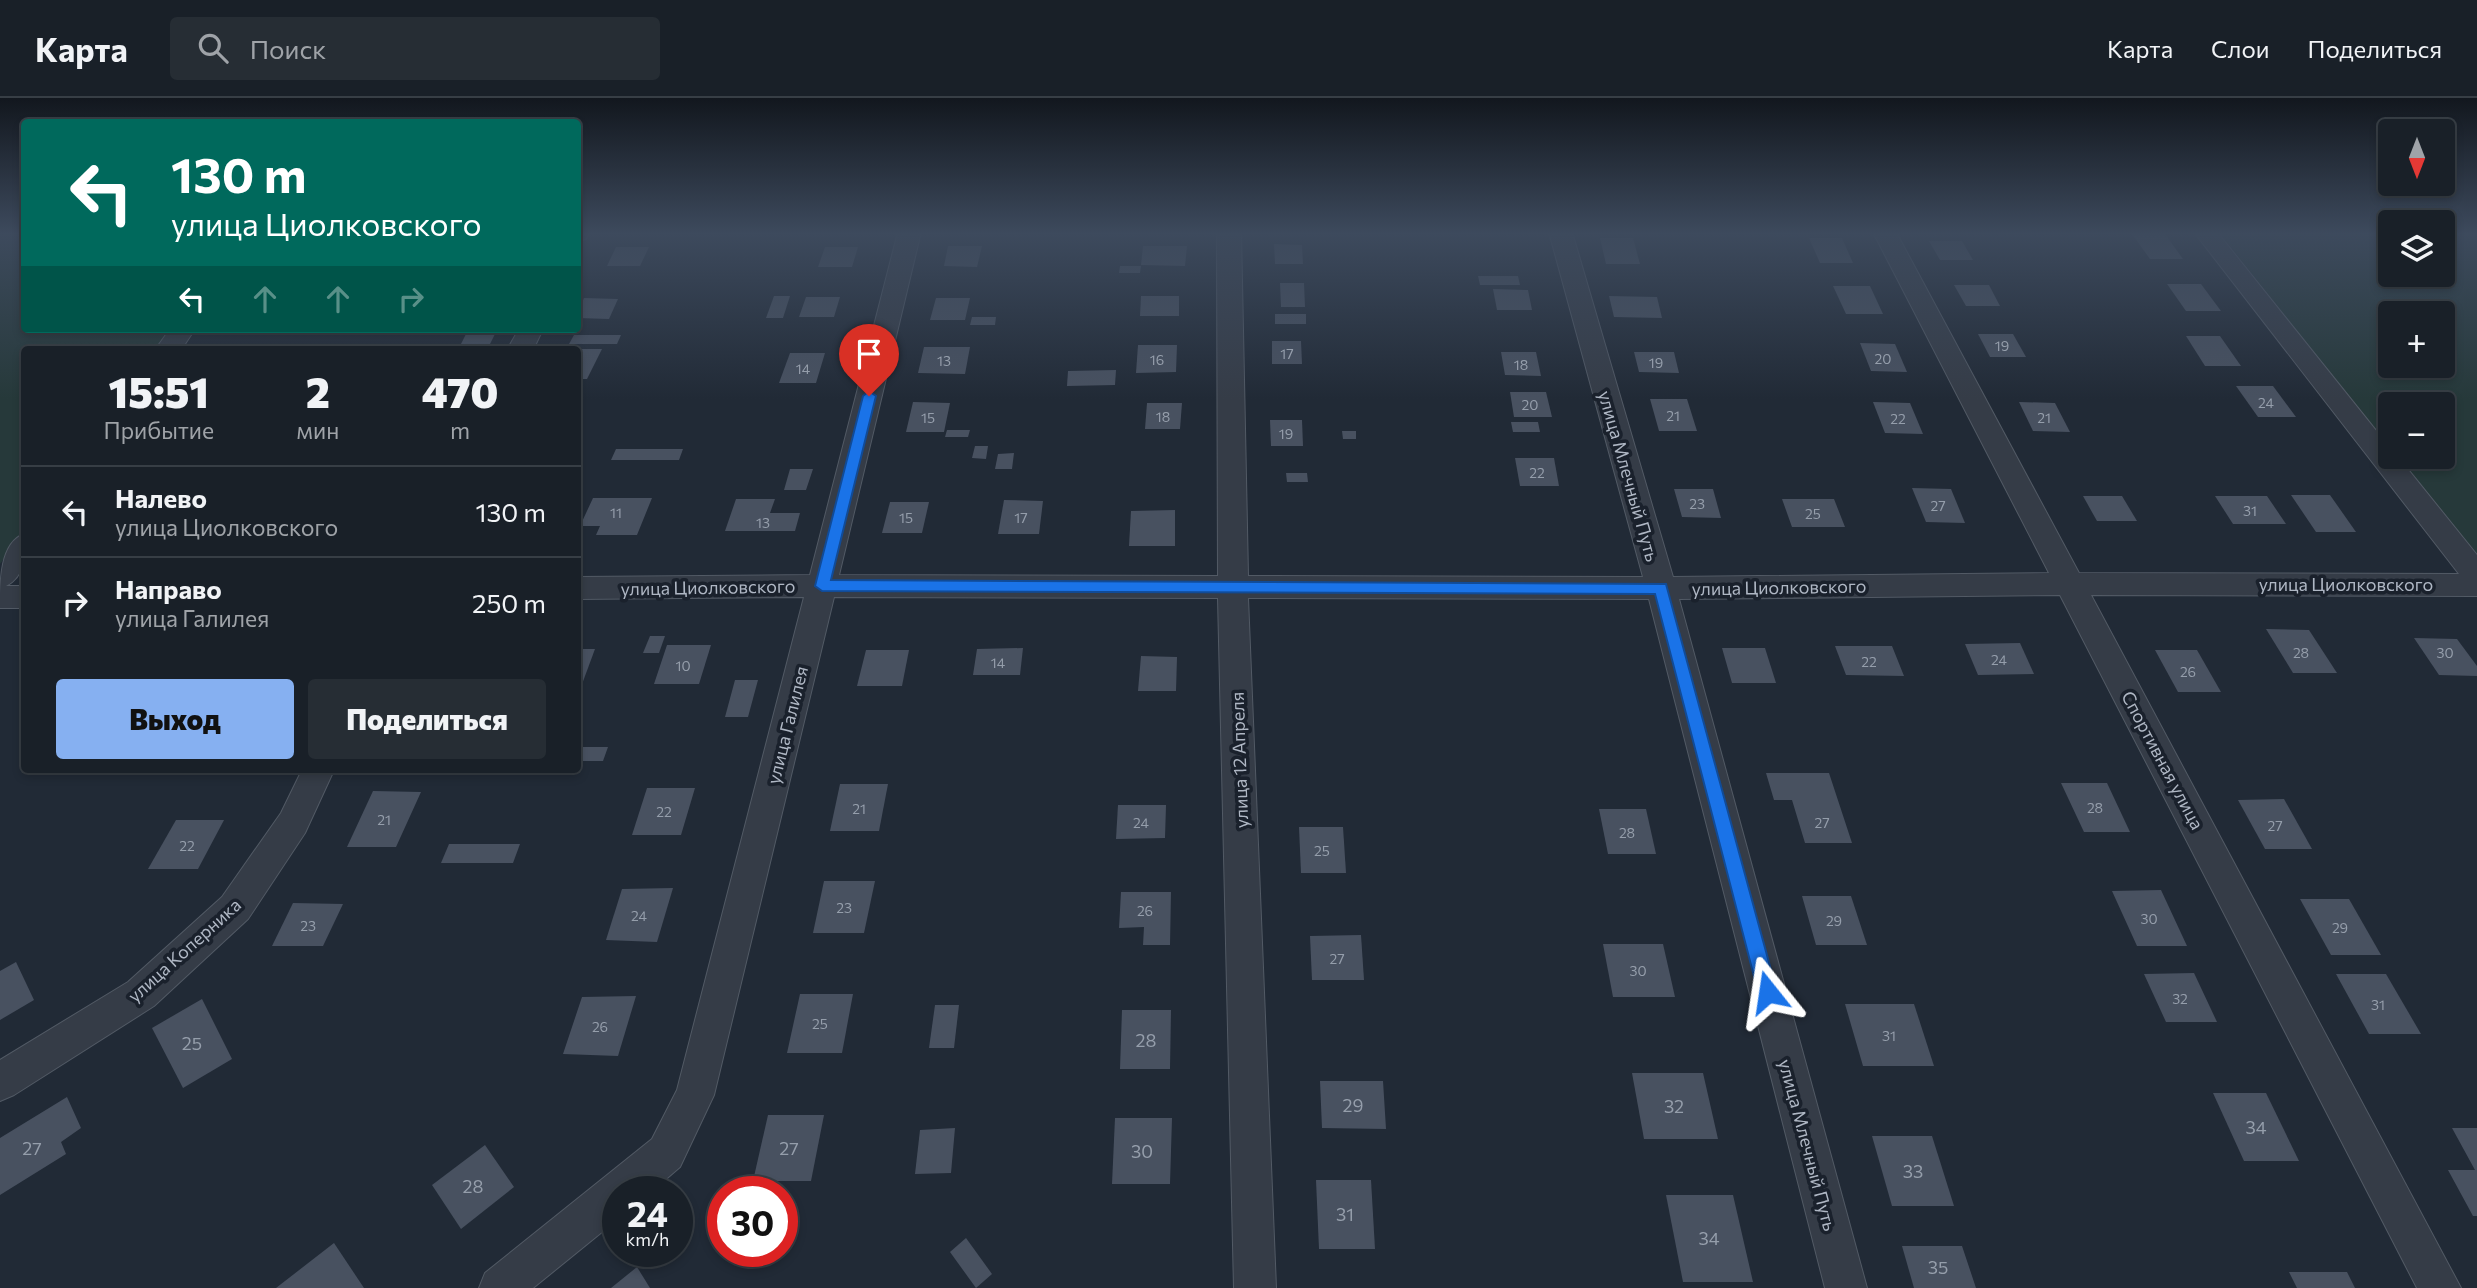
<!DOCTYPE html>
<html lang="ru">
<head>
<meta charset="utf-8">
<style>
  body { margin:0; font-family:Commissioner,sans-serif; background:#262d34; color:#f1f3f6; height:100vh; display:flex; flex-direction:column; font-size:26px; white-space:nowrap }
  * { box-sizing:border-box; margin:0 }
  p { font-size:23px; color:#9fa3a8 }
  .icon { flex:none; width:38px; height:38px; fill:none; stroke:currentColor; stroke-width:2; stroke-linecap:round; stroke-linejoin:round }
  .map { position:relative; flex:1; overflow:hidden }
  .details { position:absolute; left:21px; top:248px; width:560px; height:427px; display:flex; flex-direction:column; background:#192028; border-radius:7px; box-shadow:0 4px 10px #0003,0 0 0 2px #373e45 }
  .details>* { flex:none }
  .banner { position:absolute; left:21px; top:21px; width:560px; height:214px; border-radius:7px; box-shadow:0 4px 10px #0003,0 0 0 2px #373e45; background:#00695c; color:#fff; overflow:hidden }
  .needle { width:46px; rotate:180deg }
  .fabs { position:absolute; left:2378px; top:21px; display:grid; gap:14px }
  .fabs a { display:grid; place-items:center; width:77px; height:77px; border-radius:7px; background:#192028; box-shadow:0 4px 10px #0003,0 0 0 2px #373e45; font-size:35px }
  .speed { position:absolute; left:602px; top:1078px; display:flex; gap:14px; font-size:35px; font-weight:700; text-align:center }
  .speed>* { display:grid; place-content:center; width:91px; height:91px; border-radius:50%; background:#192028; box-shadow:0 4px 10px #0003,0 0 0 2px #373e45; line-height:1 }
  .speed small { font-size:18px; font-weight:400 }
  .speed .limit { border:10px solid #d22; background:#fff; color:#111 }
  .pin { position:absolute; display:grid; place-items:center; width:60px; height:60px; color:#fff; margin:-72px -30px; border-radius:50% 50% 50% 0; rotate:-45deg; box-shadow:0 0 7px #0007 }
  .pin .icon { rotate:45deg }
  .me { position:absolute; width:77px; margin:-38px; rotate:345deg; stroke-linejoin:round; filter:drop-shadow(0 0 5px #0008) }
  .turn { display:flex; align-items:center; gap:24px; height:147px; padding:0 35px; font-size:32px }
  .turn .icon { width:91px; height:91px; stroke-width:2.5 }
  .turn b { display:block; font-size:49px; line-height:60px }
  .lanes { display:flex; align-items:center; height:66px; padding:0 35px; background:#0003; justify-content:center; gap:35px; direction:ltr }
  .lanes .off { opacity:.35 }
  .eta { display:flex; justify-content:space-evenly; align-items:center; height:119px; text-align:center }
  .eta b { font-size:42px; font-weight:800; line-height:49px }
  .action { display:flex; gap:14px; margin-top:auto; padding:14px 35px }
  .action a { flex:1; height:80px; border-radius:7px; background:#86b0f1; color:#111; font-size:28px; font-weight:800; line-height:80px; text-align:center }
  .action a+a { background:#262d34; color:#f1f3f6 }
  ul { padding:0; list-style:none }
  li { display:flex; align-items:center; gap:21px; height:91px; padding:0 35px; border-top:2px solid #373e45 }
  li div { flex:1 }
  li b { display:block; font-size:26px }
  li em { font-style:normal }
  header { display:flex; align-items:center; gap:42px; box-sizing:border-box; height:98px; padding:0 35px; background:#192028; border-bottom:2px solid #373e45 }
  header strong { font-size:33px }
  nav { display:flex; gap:38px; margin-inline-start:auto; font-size:24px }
  .search { width:490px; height:63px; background:#262d34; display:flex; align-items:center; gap:18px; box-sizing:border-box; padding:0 24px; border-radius:7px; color:#9fa3a8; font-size:26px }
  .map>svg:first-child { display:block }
</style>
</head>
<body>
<header>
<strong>Карта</strong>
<div class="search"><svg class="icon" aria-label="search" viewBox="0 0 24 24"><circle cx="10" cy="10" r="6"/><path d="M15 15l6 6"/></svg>Поиск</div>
<nav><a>Карта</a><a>Слои</a><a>Поделиться</a></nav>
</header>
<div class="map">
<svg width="2477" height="1190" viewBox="0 0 2477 1190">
  <rect width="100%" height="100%" fill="#212a36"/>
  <g fill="#26393a" fill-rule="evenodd">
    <polygon points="0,134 24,134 24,231 176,231 161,252 24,252 24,433 0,466"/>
    <path d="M2219 134H2390V177H2443V134H2477V460L2396 359H2443V306H2390V351ZM2390 215H2443V268H2390Z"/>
  </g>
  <g fill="#485160">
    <polygon points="2132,136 2165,136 2183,161 2150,161"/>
    <polygon points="1600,140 1633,140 1640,166 1606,166"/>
    <polygon points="1809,140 1842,140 1853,165 1820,165"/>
    <polygon points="1929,143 1962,143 1973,162 1940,162"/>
    <polygon points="1274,146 1302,147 1303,166 1275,166"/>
    <polygon points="948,148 982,148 977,169 944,168"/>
    <polygon points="1143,148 1187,148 1185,168 1141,167"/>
    <polygon points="616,149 649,149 640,168 607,168"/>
    <polygon points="825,149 858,149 852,169 818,169"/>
    <polygon points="1120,168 1141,168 1140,175 1119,175"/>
    <polygon points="1478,178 1518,178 1520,187 1480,187"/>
    <polygon points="1280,185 1304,185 1305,209 1281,209"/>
    <polygon points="2167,186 2201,186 2221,213 2186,213"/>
    <polygon points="1954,187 1989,187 2000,208 1966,208"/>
    <polygon points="1833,188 1870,188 1883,216 1846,216"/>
    <polygon points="1493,191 1528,192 1532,212 1497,212"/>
    <polygon points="774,198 790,198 783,220 766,220"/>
    <polygon points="1141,198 1179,198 1179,218 1140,218"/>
    <polygon points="1609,198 1657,199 1662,220 1614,219"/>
    <polygon points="806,199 840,199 834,219 799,219"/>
    <polygon points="584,200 618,201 609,221 578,220 578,214"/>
    <polygon points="936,200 970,200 965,222 930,222"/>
    <rect x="1275" y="216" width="31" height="10"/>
    <polygon points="972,219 996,219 995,227 970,227"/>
    <polygon points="466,236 495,236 490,246 461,246"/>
    <polygon points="1978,236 2013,236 2026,259 1990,259"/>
    <polygon points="574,237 621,237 617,246 569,246"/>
    <polygon points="2186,238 2220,238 2241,268 2205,268"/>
    <polygon points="1272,243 1301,243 1302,266 1272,266"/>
    <polygon points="1860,245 1895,246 1907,274 1871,273"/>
    <polygon points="1138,247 1177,247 1176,274 1136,275"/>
    <polygon points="924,249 970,249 965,276 918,275"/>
    <polygon points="578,251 602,251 587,281 578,281"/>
    <polygon points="1501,254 1536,254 1541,278 1505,277"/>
    <polygon points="1634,254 1674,254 1679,275 1639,274"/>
    <polygon points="790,255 825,255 816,285 779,285"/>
    <polygon points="1116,272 1115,287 1067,288 1068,273"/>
    <polygon points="2236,288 2273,288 2296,319 2258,319"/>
    <polygon points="1510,294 1546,294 1552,319 1514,319"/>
    <polygon points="1650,301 1687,301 1697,333 1659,333"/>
    <polygon points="913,304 950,305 944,334 906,334"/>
    <polygon points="1873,304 1910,305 1923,336 1885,335"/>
    <polygon points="2019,304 2055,305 2070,334 2033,333"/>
    <polygon points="1147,305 1182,305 1180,331 1145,331"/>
    <polygon points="1270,322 1302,322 1303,348 1271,348"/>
    <polygon points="1511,324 1538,324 1540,334 1513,334"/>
    <polygon points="947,332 970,332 968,339 945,339"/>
    <polygon points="1342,333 1356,333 1356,341 1343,341"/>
    <polygon points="975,348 988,348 986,361 972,360"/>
    <polygon points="616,351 683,351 679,362 611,362"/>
    <polygon points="1014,355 1012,371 995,371 998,356"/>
    <polygon points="1515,360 1554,360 1559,388 1520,388"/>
    <polygon points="790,371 813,371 806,392 784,392"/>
    <polygon points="1286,375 1307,375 1308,384 1287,384"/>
    <polygon points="1912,390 1951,391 1965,425 1926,424"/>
    <polygon points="1674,391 1713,391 1721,420 1682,419"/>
    <polygon points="2291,397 2330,397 2356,434 2316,434"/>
    <polygon points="2083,398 2122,398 2137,423 2097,423"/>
    <polygon points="2215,398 2267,398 2286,426 2233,426"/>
    <polygon points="593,400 652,400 637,437 596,437 600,428 580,428"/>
    <polygon points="736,401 775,401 770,415 800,415 795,433 725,433"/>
    <polygon points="1782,401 1834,401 1845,429 1792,429"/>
    <polygon points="1004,402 1043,403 1039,436 998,436"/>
    <polygon points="890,404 929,404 922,435 882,435"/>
    <polygon points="1175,412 1175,448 1129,448 1131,413"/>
    <polygon points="2266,531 2309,532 2337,575 2293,575"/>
    <polygon points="650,538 665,538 659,555 643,555"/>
    <polygon points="2414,540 2457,541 2477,568 2477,578 2439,577"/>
    <polygon points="2020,545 2034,576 1978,577 1965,546"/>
    <polygon points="667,547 711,547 699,586 654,586"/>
    <polygon points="1835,548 1892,548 1904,578 1846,577"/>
    <polygon points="1023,550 1020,577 973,577 977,551"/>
    <polygon points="1722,550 1765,550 1776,585 1732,585"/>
    <polygon points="578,551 595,551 578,597"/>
    <polygon points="866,552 909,552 902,588 857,588"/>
    <polygon points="2155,552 2197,552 2221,594 2178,594"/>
    <polygon points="1141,558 1177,559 1176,593 1138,593"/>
    <polygon points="735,582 758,582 748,619 725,619"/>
    <polygon points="578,649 608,649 603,663 578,663"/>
    <polygon points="1766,675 1829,675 1852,745 1805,745 1792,702 1774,702"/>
    <polygon points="2061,685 2107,685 2130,734 2084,734"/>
    <polygon points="840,686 888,686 879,733 830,733"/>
    <polygon points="647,690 695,690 681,737 632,737"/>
    <polygon points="373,693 421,694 396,749 347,749"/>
    <polygon points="2284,701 2312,751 2265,751 2238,702"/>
    <polygon points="1118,707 1166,707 1165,740 1116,741"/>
    <polygon points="1599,711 1646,711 1656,756 1608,756"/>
    <polygon points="176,722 224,722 198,771 148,771"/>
    <polygon points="1299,729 1343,729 1346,775 1301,775"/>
    <polygon points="449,746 520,746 513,765 441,765"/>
    <polygon points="824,783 875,783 864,835 813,835"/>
    <polygon points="673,790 657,844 606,842 622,791"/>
    <polygon points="2161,792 2187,848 2137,848 2112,793"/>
    <polygon points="1121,794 1171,794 1170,847 1143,847 1144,829 1119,830"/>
    <polygon points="1802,798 1851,798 1867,847 1816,847"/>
    <polygon points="2300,801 2349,801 2381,857 2331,857"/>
    <polygon points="293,805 343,806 323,848 272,848"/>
    <polygon points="1361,837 1364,882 1312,882 1310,838"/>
    <polygon points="1603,846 1663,846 1675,899 1613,899"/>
    <polygon points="16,864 34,902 0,922 0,873"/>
    <polygon points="2194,875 2217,924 2166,924 2144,876"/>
    <polygon points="2336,876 2386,876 2421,936 2369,936"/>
    <polygon points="800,896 853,896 842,955 787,955"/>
    <polygon points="636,898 618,958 563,956 582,899"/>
    <polygon points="202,901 232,961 183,990 152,930"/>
    <polygon points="1845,906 1914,906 1934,968 1863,968"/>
    <polygon points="935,907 959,907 954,950 929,950"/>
    <polygon points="1122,912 1171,912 1170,971 1120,971"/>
    <polygon points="1632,975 1703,975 1718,1041 1644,1041"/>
    <polygon points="1320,983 1383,983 1386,1031 1322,1030"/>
    <polygon points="2213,995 2266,995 2299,1063 2244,1063"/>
    <polygon points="67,999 81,1030 61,1044 66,1056 0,1097 0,1040"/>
    <polygon points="768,1017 824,1017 811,1083 753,1083"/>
    <polygon points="1115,1020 1172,1020 1170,1086 1112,1086"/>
    <polygon points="955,1030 951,1075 915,1076 920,1032"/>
    <polygon points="2452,1030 2477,1030 2477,1118 2473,1118 2448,1072 2475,1072"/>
    <polygon points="1872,1038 1932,1038 1954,1108 1892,1108"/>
    <polygon points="485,1047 514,1089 461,1131 432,1087"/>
    <polygon points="1316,1082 1371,1082 1375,1151 1319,1151"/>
    <polygon points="1666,1097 1733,1097 1753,1184 1683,1184"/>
    <polygon points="966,1140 992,1176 976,1190 950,1154"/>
    <polygon points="334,1145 364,1190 276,1190"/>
    <polygon points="1902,1148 1962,1148 1976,1190 1914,1190"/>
    <polygon points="637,1169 650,1190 611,1190"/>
    <polygon points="2289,1174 2347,1174 2355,1190 2297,1190"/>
  </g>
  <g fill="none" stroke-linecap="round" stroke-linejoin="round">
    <g stroke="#525a65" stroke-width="2">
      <g id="minor">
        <polygon points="578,134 590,134 586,141 578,143"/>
        <polygon points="898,134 921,134 839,477 1218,478 1217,134 1241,134 1248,478 1643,479 1549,134 1572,134 1673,479 2049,475 1873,134 1896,134 2079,475 2459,476 2194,134 2217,134 2390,350 2390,359 2398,359 2477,457 2477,498 2091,497 2461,1190 2417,1190 2060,497 1679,501 1867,1190 1825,1190 1649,501 1248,500 1276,1190 1234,1190 1218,500 834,499 714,997 680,1069 651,1094 618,1094 618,1121 533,1190 479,1190 485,1175 652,1041 677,992 804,499 578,501 578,479 810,477"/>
        <polygon points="170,231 195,231 181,252 155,252"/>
        <polygon points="519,231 543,231 533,252 507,252"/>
        <path d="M24 436C26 455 26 478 6 488H24V510H0C0 483 0 445 24 436Z"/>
        <polygon points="302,672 334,672 305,735 248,821 154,908 14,997 0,1003 0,962 128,884 222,799 281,715"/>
      </g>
    </g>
    <use href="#minor" fill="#353c47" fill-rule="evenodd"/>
  </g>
  <linearGradient id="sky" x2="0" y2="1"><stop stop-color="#12171e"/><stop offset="0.45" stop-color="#3d4a5d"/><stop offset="1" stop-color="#3d4a5d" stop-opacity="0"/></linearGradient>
  <rect width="2477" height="301" fill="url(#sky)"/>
  <polygon fill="#1a73e8" stroke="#114b97" stroke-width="2" points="869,293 876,298 831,482 1666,486 1777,894 1774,900 1768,903 1761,900 1758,894 1655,496 822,493 815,488 863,298"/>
  <g text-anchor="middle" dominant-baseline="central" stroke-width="7" stroke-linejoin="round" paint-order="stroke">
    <g font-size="14" fill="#959eab">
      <text x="2002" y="247">19</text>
      <text x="1287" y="255">17</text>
      <text x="1883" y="260">20</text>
      <text x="1157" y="261">16</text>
      <text x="944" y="262">13</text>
      <text x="1656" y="264">19</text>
      <text x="1521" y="266">18</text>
      <text x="803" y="270">14</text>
      <text x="2266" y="304">24</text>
      <text x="1530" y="306">20</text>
      <text x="1673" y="317">21</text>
      <text x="1163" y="318">18</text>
      <text x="928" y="319">15</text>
      <text x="2044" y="319">21</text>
      <text x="1898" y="320">22</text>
      <text x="1286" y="335">19</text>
      <text x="1537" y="374">22</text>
      <text x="1697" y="405">23</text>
      <text x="1938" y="407">27</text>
      <text x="2250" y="412">31</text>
      <text x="616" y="414">11</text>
      <text x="1813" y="415">25</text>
      <text x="906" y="419">15</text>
      <text x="1021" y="419">17</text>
      <text x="763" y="424">13</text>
      <text x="2301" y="554">28</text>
      <text x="2445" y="554">30</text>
      <text x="1999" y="561">24</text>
      <text x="1869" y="563">22</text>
      <text x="998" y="564">14</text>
      <text x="683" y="567">10</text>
      <text x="2188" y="573">26</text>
      <text x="2095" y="709">28</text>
      <text x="859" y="710">21</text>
      <text x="664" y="713">22</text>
      <text x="384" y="721">21</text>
      <text x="1141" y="724">24</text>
      <text x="1822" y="724">27</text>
      <text x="2275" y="727">27</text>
      <text x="1627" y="734">28</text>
      <text x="187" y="747">22</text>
      <text x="1322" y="752">25</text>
      <text x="844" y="809">23</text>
      <text x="1145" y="812">26</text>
      <text x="639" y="817">24</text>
      <text x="2149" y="820">30</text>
      <text x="1834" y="822">29</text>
      <text x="308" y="827">23</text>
      <text x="2340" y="829">29</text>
      <text x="1337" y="860">27</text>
      <text x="1638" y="872">30</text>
      <text x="2180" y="900">32</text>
      <text x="2378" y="906">31</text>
      <text x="820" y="925">25</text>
      <text x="600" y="928">26</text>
      <text x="1889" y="937">31</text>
    </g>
    <g font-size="18" fill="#afb7c4" stroke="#1a212c">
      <text transform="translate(1629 378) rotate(74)">улица Млечный Путь</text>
      <text x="2346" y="486">улица Циолковского</text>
      <text transform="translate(708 489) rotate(-1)">улица Циолковского</text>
      <text transform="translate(1779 489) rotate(-1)">улица Циолковского</text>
      <text transform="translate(787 627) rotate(-76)">улица Галилея</text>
      <text transform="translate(1239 662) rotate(-92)">улица 12 Апреля</text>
      <text transform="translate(2163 662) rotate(62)">Спортивная улица</text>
      <text transform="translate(184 852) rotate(-42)">улица Коперника</text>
      <text transform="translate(1808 1047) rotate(75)">улица Млечный Путь</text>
    </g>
    <g font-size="18" fill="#959eab">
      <text x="1146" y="942">28</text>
      <text x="192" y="945">25</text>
      <text x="1353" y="1007">29</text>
      <text x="1674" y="1008">32</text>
      <text x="2256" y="1029">34</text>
      <text x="32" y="1050">27</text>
      <text x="789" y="1050">27</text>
      <text x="1142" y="1053">30</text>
      <text x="1913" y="1073">33</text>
      <text x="473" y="1088">28</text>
      <text x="1345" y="1116">31</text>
      <text x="1709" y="1140">34</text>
      <text x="1938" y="1169">35</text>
    </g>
  </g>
</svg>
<div class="fabs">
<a><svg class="needle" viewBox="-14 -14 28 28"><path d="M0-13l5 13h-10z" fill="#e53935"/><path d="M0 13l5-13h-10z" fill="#9fa3a8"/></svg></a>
<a><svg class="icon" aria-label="layers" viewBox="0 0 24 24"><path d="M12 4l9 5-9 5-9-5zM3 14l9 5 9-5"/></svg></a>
<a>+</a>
<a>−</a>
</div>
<div class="speed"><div>24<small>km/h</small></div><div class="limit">30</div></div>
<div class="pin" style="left:869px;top:298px;background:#d93025"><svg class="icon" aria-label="arrive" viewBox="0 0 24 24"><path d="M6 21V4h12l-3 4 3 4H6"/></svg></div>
<svg class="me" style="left:1768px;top:894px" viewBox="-20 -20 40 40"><path d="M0-17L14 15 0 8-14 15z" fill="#1a73e8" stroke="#fff" stroke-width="4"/></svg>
<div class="banner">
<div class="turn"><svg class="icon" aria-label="left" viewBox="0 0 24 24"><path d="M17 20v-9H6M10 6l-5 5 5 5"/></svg><div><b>130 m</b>улица Циолковского</div></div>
<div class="lanes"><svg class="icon" aria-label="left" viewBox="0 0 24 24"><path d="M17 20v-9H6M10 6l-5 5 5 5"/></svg><svg class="icon off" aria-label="ahead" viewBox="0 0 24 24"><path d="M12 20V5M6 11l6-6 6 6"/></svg><svg class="icon off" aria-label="ahead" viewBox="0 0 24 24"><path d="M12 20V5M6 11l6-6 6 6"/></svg><svg class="icon off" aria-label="right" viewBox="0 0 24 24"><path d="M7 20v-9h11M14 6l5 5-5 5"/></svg></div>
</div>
<section class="details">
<div class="eta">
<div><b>15:51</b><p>Прибытие</p></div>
<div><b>2</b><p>мин</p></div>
<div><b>470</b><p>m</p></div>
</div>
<ul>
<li><svg class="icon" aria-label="left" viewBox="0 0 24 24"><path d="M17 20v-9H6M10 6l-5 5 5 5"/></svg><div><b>Налево</b><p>улица Циолковского</p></div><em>130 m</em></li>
<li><svg class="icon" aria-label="right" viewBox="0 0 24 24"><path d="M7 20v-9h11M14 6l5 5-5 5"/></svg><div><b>Направо</b><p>улица Галилея</p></div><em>250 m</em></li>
</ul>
<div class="action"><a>Выход</a><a>Поделиться</a></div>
</section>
</div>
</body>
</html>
